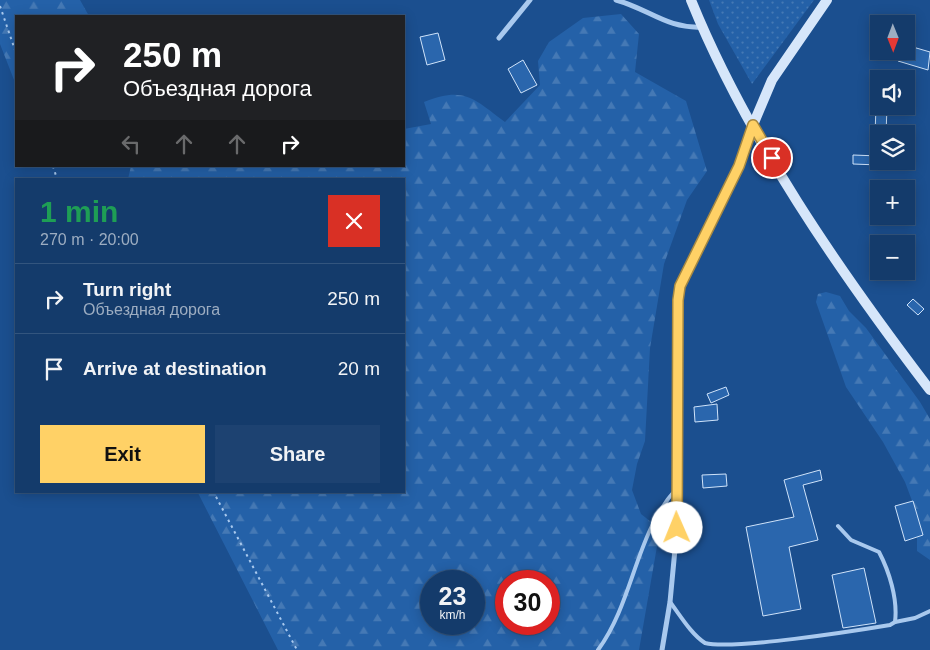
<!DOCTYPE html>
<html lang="en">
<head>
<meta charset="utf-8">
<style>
  body { margin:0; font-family:Arial,sans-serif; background:#1d4271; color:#f1f3f6; height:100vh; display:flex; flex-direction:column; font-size:19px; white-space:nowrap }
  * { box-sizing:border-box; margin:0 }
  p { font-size:16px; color:#9dadc1 }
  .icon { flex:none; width:28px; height:28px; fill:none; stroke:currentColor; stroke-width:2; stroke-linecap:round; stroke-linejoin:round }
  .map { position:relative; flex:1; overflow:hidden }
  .panel { position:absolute; left:15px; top:178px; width:390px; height:315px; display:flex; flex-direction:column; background:#143b6b; border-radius:0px; box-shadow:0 2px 12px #0003,0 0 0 1px #33557e }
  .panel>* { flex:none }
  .banner { position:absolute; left:15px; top:15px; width:390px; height:152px; border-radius:0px; box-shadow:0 2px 12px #0003,0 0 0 1px #33557e; background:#202124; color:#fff; overflow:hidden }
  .needle { width:32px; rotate:179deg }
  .buttons { position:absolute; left:870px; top:15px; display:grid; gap:10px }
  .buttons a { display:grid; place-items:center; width:45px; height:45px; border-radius:0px; background:#143b6b; box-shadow:0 2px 12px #0003,0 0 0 1px #33557e; font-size:25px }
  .speed { position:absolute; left:420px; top:570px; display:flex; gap:10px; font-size:25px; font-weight:700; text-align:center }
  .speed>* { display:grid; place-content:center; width:65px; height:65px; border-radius:50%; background:#143b6b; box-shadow:0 2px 12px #0003,0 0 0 1px #33557e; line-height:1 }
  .speed small { font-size:12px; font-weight:400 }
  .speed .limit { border:8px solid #d22; background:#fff; color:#111 }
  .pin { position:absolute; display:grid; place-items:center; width:42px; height:42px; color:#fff; margin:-21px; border:2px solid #fff; border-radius:50%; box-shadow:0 1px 5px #0007 }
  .me { position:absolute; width:55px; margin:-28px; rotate:359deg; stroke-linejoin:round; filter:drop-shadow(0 0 4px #0008) }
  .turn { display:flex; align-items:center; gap:18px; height:105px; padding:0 25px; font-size:22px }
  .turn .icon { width:65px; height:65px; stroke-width:2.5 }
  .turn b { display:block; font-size:35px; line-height:42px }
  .lanes { display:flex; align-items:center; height:48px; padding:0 25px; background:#0003; justify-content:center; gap:25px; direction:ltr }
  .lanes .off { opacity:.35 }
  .round { display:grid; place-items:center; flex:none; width:52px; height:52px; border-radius:0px; background:#1d4271 }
  .head { display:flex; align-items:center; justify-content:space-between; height:85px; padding:0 25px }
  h1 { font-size:30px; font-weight:700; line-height:38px; color:#1e9e55 }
  .action { display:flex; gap:10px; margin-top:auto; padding:10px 25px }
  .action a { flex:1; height:58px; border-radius:0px; background:#ffd166; color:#111; font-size:20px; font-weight:700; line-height:58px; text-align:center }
  .action a+a { background:#1d4271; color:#f1f3f6 }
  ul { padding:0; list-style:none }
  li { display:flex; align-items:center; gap:15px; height:70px; padding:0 25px; border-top:1px solid #33557e }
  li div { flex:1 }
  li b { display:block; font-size:19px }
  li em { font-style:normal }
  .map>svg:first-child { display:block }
</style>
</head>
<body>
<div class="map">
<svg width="930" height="650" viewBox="0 0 930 650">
  <defs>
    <pattern id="green-dots" width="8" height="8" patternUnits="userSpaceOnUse" patternTransform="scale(1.25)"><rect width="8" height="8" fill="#2461a8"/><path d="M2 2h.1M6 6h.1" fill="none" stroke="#4579b5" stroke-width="1.8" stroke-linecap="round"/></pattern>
    <pattern id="forest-firs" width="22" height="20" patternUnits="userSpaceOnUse" patternTransform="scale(1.25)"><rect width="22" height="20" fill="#2461a8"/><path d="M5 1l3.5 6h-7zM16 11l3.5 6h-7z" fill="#4579b5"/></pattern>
  </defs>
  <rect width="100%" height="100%" fill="#1b4f8f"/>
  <polygon fill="url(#green-dots)" points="709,0 814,0 752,84 718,24"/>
  <g fill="url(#forest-firs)" fill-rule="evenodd">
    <polygon points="0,0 80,0 89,16 16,16 16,85 0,44"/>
    <path d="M621 14 639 34 635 72 686 101 707 171 687 200 664 264 650 348 645 441 637 464 632 490 641 514 660 529 639 650H278L197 491H404V179H128L131 166H404V129L431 124 424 102C464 86 473 98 505 122L540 85 538 61 549 42 583 18ZM431 581H474V624H431ZM506 581H549V624H506Z"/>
    <polygon points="826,292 840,296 849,311 866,328 920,402 930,419 930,560 917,551 917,514 905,482 883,442 846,387 816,302 818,294"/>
  </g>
  <g fill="#2a66ad" stroke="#cfe3fa">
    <polygon points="438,33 445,60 427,65 420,37"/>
    <polygon points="906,45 930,52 928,70 898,61 900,51 906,51"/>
    <polygon points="523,60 537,85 521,93 508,69"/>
    <polygon points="876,107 887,107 886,134 875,134"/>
    <polygon points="853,155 879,156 879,165 853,164"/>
    <polygon points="913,299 924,309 918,315 907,305"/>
    <polygon points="726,387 729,395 711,403 707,394"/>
    <polygon points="717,404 718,420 695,422 694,407"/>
    <polygon points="820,470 822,480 803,485 818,540 789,547 801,609 763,616 746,527 794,517 784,480"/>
    <polygon points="726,474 727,486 703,488 702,475"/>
    <polygon points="913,501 923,535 905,541 895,506"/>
    <polygon points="864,568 876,623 843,628 832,575"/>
  </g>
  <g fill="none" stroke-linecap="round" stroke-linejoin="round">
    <g stroke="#a9c9ee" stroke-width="2" stroke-dasharray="2.5 4" stroke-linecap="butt">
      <polyline points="0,6 16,53"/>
      <polyline points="53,166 57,179"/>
      <polyline points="213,491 297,650"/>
    </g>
    <g stroke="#a9c9ee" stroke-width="4">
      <path d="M670 602C680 615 691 634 705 643 733 650 854 631 890 625L895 622C898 599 889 571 879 552L851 540 838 526"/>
      <polyline points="895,622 915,618 930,611"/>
      <path d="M598 650C634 601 635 534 677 488"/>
    </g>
    <g stroke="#a9c9ee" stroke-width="5">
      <path d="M616 0C649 9 667 29 702 27"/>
      <polyline points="499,38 530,0"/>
      <polyline points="662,650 670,602 677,528 678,300 680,286 739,166 752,126"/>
    </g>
    <g stroke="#d6e6fa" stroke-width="10">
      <path d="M691 0C747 138 840 272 930 390"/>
      <polyline points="753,125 772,80 827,0"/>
    </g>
  </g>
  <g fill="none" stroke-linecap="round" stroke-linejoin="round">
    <g stroke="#a68842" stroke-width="12">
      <polyline id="route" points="677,528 678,300 680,286 739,166 753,125 772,158"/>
    </g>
    <use href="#route" stroke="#ffd166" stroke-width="9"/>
  </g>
</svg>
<div class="buttons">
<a><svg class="needle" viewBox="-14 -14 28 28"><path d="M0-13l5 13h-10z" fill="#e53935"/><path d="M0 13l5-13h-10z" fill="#9dadc1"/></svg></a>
<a><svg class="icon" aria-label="sound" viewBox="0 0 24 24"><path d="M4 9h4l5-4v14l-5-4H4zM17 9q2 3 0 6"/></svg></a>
<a><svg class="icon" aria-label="layers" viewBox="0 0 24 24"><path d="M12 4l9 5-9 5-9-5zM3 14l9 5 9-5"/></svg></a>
<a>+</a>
<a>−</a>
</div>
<div class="speed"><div>23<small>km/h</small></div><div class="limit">30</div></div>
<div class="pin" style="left:772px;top:158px;background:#d93025"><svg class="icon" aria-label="arrive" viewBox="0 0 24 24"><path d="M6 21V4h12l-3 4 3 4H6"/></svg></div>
<svg class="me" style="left:677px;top:528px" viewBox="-20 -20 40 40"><circle r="19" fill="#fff"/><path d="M0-13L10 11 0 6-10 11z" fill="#ffd166"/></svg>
<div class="banner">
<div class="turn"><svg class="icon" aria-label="right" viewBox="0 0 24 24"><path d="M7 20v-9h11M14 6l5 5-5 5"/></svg><div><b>250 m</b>Объездная дорога</div></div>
<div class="lanes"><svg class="icon off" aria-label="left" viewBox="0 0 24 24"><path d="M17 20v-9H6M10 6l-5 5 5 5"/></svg><svg class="icon off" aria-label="ahead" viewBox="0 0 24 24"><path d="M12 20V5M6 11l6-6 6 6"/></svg><svg class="icon off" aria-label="ahead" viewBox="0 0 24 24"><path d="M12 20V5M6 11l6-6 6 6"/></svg><svg class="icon" aria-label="right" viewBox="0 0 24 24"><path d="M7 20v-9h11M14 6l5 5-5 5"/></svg></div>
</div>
<section class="panel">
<div class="head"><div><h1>1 min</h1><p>270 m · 20:00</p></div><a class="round" style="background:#d93025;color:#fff"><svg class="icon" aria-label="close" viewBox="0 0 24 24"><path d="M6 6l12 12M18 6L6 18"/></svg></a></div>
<ul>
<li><svg class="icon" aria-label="right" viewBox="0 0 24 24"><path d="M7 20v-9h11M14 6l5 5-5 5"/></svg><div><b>Turn right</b><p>Объездная дорога</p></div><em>250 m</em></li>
<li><svg class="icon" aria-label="arrive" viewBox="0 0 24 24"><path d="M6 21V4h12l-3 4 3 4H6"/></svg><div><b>Arrive at destination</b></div><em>20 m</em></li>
</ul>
<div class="action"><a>Exit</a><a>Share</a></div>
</section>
</div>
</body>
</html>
